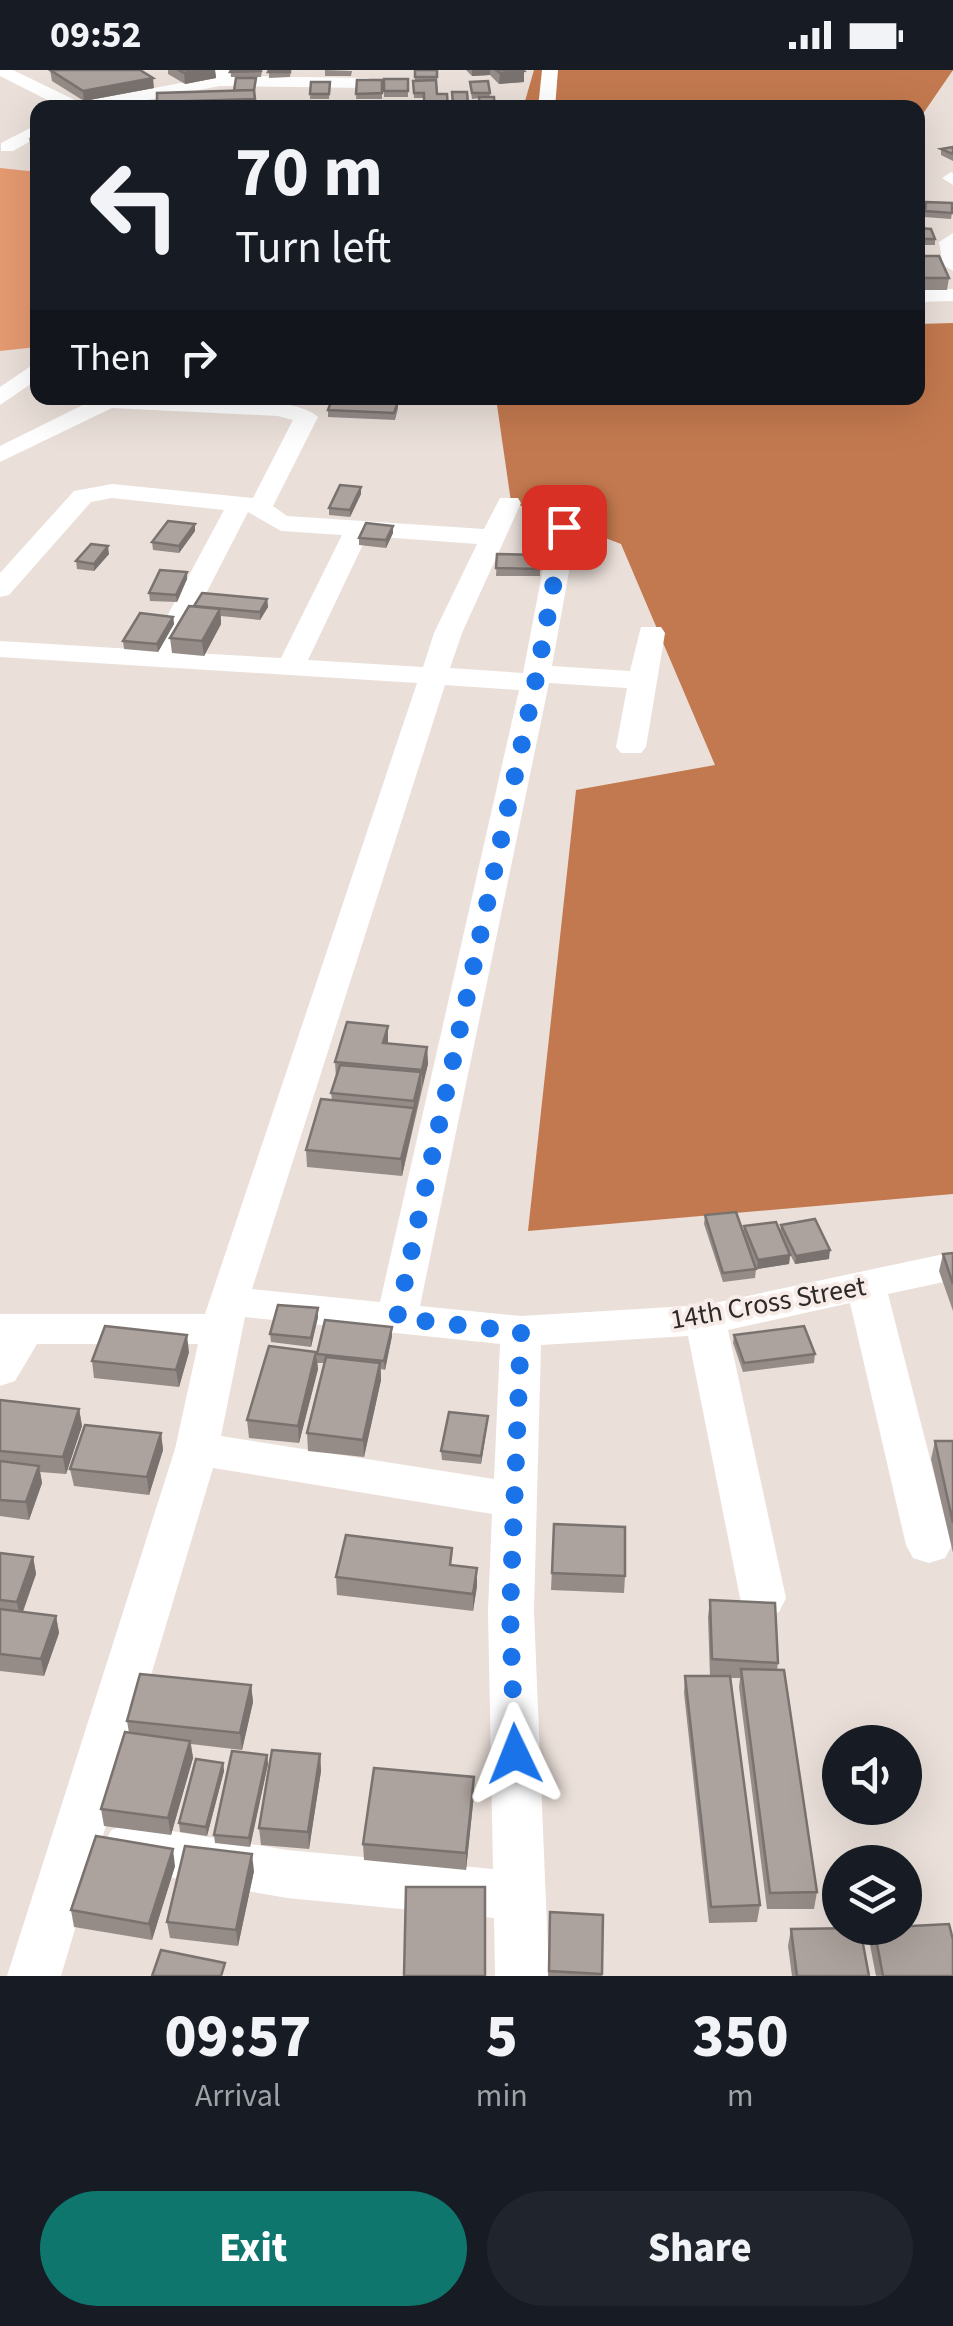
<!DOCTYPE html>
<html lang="en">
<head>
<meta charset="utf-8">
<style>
  body { margin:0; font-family:"Source Sans 3",sans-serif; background:#20242c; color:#f1f3f6; height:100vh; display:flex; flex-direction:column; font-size:38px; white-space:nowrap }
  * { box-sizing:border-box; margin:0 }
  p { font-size:32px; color:#9ea1a6 }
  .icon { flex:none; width:55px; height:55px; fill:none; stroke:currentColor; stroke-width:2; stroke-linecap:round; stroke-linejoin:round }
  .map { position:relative; height:1906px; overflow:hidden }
  .panel { display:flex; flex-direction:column; background:#171b24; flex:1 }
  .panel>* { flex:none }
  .guide { position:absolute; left:30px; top:30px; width:895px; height:305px; border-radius:20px; box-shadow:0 10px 40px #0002; background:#171b24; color:#f1f3f6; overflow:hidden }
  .controls { position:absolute; left:822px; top:1655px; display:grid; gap:20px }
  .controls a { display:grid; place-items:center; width:100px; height:100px; border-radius:50%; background:#171b24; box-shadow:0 10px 40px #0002; font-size:50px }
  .pin { position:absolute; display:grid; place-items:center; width:85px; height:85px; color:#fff; margin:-42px; border-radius:20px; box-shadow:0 5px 15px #0006 }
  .me { position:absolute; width:110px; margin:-55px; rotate:358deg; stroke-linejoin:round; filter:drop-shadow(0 0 8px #0008) }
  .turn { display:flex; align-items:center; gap:35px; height:210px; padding:0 40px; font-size:45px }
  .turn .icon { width:130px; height:130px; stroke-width:2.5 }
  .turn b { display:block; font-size:70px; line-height:85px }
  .then { display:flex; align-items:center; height:95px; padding:0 40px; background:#0003; gap:20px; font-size:38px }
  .eta { display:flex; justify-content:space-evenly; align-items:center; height:170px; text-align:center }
  .eta b { font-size:60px; font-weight:800; line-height:70px }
  .primary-button { display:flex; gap:20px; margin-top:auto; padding:20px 40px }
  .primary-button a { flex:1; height:115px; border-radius:60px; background:#0f766e; color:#fff; font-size:40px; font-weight:800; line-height:115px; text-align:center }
  .primary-button a+a { background:#20242c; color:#f1f3f6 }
  .status { display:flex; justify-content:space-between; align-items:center; height:70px; padding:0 50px; background:#171b24; direction:ltr }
  .status svg { height:28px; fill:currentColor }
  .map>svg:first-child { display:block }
</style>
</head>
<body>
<div class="status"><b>09:52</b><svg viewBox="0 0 49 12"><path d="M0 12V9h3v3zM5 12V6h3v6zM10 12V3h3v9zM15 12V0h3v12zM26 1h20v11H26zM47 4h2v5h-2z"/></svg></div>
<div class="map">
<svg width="953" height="1906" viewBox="0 0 953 1906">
  <rect width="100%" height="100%" fill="#eadfd9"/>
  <polygon fill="#e59a70" points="0,98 38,102 37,277 0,281"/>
  <g fill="#c3794f">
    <polygon points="534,0 953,0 918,51 918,38 523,38"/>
    <polygon points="953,253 953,1124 528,1161 576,720 715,695 621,474 511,432 496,328 918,328 918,254"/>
  </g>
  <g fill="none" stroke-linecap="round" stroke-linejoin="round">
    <g fill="#fff" fill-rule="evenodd">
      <polygon points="0,0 13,0 79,32 213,7 215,0 231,0 230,6 368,8 376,13 368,18 220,16 106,38 63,38 0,6"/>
      <polygon points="542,0 558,0 555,38 538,38"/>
      <polygon points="38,54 38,67 13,81 1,81 1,73"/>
      <polygon points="951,102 953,103 953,115 942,108"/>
      <polygon points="953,163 953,201 943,195 939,172"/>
      <polygon points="953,219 953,231 918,232 918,220"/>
      <polygon points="31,296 38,298 38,309 0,335 0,317"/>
      <path d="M97 328C139 328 292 321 318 347L273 436 287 446 484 459 500 428H518L521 433 462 563 450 598 523 603 551 457 564 449 577 457 552 596 630 601 641 557H661L665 563 646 677 641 683H621L616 677 627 618 549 613 420 1236 521 1246 705 1235 953 1182V1210L888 1224 952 1475 945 1488 929 1493 913 1488 906 1475 850 1233 728 1260 786 1528 779 1542 763 1547 747 1542 740 1528 688 1266 541 1275 534 1541 549 1906H495L494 1848 287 1828 129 1800 111 1794 103 1777 111 1760 129 1754 287 1780 493 1799 488 1541 492 1444 213 1398 61 1906H7L175 1379 198 1274H37L15 1311 0 1316V1244H205L417 613 0 587V571L149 580 224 440 112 428 91 432 9 525 0 527V503L74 421 112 414 253 428 293 350 278 346 112 338 0 392V376ZM248 442 281 461 342 465 281 588 176 582ZM367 466 477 474 434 563 423 597 308 590ZM445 615 519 620 380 1232 252 1219ZM245 1247 500 1274 494 1409 221 1366Z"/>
    </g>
  </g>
  <g fill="#958c88">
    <polygon points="50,0 154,18 84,31 52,11"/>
    <polygon points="168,0 215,0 216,8 185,14 168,4"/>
    <polygon points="231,0 262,0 261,7 231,7"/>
    <polygon points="269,0 291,0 290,7 269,8"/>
    <polygon points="325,0 352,1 351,6 325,6"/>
    <polygon points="415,0 437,7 437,12 436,12 437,24 424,28 414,28 413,11 415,11"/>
    <polygon points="466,0 523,0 524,12 499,14 490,5 472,6"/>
    <polygon points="408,9 408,27 384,27 384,21"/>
    <polygon points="357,10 382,10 382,29 356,29"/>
    <polygon points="488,11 490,27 472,29 470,12"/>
    <polygon points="311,12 330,12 329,29 310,29"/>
    <polygon points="256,13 254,23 255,38 157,38 157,23 234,21"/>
    <polygon points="452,22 467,22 468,38 453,38"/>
    <polygon points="38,65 38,76 30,74 29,68"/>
    <polygon points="953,77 953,91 941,85 941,79"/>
    <polygon points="926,132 952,143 951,149 924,147"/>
    <polygon points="918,158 935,169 935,175 918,175"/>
    <polygon points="918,186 949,208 947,220 918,220"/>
    <polygon points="398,332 398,339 395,350 328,347 328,340"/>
    <polygon points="361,417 361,424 350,447 329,445 329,438"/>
    <polygon points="195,454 195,461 179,483 153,480 152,472"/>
    <polygon points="393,456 393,463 386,478 359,475 359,468"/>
    <polygon points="109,484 94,501 77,499 76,491"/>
    <polygon points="497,484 540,485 540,506 496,506"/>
    <polygon points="187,502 187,509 177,532 150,531 149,523"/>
    <polygon points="267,529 268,537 260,550 221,546 221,554 204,586 172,583 170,568 189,536"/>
    <polygon points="173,547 174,554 158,582 124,579 123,571"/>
    <polygon points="388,974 427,977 428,994 402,1106 307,1097 306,1080 332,1030 331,1023 336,1008 335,992"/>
    <polygon points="705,1145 743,1163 744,1156 780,1163 781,1155 829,1189 795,1194 786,1176 790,1185 789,1194 757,1199 748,1177 756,1199 755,1208 723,1212 704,1154"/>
    <polygon points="953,1183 953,1241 939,1201 943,1184"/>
    <polygon points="318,1238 318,1247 311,1277 271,1272 270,1264"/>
    <polygon points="392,1257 392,1266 385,1300 381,1299 381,1310 364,1387 308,1381 307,1363 324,1293 317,1293 317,1284"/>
    <polygon points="734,1265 815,1284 814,1293 743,1302 733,1273"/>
    <polygon points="189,1282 179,1317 94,1308 92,1291"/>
    <polygon points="316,1282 318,1299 299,1373 249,1368 247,1350"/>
    <polygon points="0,1330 79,1339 82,1356 66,1404 40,1402 42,1413 29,1450 0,1446"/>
    <polygon points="487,1355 481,1394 442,1390 441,1381"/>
    <polygon points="161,1363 163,1380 149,1425 74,1416 70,1399"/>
    <polygon points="935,1371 953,1371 953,1483 931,1389"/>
    <polygon points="554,1454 625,1506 624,1523 551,1520"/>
    <polygon points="0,1483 33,1487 36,1504 23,1542 56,1546 59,1563 44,1606 0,1601"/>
    <polygon points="452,1496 477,1516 473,1541 337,1525 336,1507"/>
    <polygon points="710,1530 778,1593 777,1600 817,1822 814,1839 767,1839 739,1617 740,1608 730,1608 760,1835 757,1852 709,1853 684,1623 685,1606 710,1606 708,1547"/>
    <polygon points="251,1615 253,1632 242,1680 191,1674 193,1688 171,1765 104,1756 101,1739 129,1663 127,1651"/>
    <polygon points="320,1684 321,1701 309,1779 261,1775 259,1758"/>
    <polygon points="267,1685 268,1694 250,1777 215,1773 214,1765"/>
    <polygon points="223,1693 224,1701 207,1766 180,1762 179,1753"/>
    <polygon points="474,1724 466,1800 364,1790 363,1774"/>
    <polygon points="175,1796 152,1870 74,1857 71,1840"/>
    <polygon points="254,1801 238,1876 170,1868 167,1852"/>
    <polygon points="550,1842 603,1845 602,1906 548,1906"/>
    <polygon points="874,1858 953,1906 876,1906 870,1875"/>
    <polygon points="791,1859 869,1906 792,1906 788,1876"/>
  </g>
  <g fill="#79726f">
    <polygon points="202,0 215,0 216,8 185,14 184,3"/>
    <polygon points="472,0 490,0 490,5 472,6"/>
    <polygon points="524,1 524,12 499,14 500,3"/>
    <polygon points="153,8 154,18 84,31 83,21"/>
    <polygon points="361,417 361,424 350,447 350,440"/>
    <polygon points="195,454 195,461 179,483 179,476"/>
    <polygon points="393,456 393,463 386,478 386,470"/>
    <polygon points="108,476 109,484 94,501 94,494"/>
    <polygon points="187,502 187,509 177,532 176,525"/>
    <polygon points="267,529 268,537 260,550 260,542"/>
    <polygon points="220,539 221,554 204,586 202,571"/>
    <polygon points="173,547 174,554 158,582 157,574"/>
    <polygon points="388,956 388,972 383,990 383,973"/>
    <polygon points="427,977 428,994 422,1017 422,1000"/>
    <polygon points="421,1002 421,1019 402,1106 401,1089"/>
    <polygon points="830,1180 829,1189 795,1194 796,1186"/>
    <polygon points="790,1185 789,1194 757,1199 758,1190"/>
    <polygon points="318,1238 318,1247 311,1277 311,1268"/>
    <polygon points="392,1257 392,1266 385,1300 384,1291"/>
    <polygon points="187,1265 189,1282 179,1317 176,1300"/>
    <polygon points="316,1282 318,1299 299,1373 298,1356"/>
    <polygon points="380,1293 381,1310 364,1387 363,1370"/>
    <polygon points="79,1339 82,1356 66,1404 63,1387"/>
    <polygon points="488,1346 487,1355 481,1394 481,1386"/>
    <polygon points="161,1363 163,1380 149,1425 147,1407"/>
    <polygon points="39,1396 42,1413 29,1450 26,1432"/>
    <polygon points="33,1487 36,1504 20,1549 17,1532"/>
    <polygon points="477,1498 477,1516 473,1541 473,1524"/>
    <polygon points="56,1546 59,1563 44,1606 41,1589"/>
    <polygon points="251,1615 253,1632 242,1680 240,1663"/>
    <polygon points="190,1671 193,1688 171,1765 168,1748"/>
    <polygon points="320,1684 321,1701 309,1779 308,1762"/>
    <polygon points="267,1685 268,1694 250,1777 249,1768"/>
    <polygon points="223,1693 224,1701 207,1766 206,1757"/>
    <polygon points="474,1707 474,1724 466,1800 466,1783"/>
    <polygon points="173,1779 175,1796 152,1870 149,1854"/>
    <polygon points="252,1784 254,1801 238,1876 236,1860"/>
  </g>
  <g fill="#ada39e" stroke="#79726f" stroke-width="2.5">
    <polygon points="50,0 140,0 153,8 83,21"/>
    <polygon points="178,0 202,0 184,3"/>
    <polygon points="231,0 261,0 261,1 230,2"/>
    <polygon points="269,0 290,0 290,2 268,2"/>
    <rect x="415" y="0" width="22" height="7"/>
    <polygon points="496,0 523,0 524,1 500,3"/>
    <polygon points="236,8 256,8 254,20 234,21"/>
    <rect x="384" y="9" width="24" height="12"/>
    <polygon points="357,10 382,10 382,23 356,24"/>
    <polygon points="436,10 437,24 447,24 448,38 424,38 424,23 414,23 413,11"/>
    <polygon points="488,11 490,23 472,23 470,12"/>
    <polygon points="311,12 330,12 329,24 310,24"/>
    <polygon points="254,20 255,29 157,32 157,23"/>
    <polygon points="452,22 467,22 468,34 453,34"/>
    <polygon points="479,27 494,27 495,38 480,38"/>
    <polygon points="953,77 953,84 941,79"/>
    <polygon points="926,132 952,133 952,143 925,141"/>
    <polygon points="918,158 931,159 935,169 918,169"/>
    <polygon points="918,186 939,186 949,208 918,208"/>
    <polygon points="332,329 398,332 394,343 328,340"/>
    <polygon points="340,415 361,417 350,440 329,438"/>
    <polygon points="168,451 195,454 179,476 152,472"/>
    <polygon points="366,453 393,456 386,470 359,468"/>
    <polygon points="91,474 108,476 94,494 76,491"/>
    <polygon points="497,484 540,485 540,499 496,498"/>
    <polygon points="160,500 187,502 176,525 149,523"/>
    <polygon points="202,523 267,529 260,542 194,536"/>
    <polygon points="189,536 220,539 202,571 170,568"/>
    <polygon points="140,543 173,547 157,574 123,571"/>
    <polygon points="347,952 388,956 383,973 427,977 422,1000 335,992"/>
    <polygon points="340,995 421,1002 414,1031 331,1023"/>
    <polygon points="321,1029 414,1038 401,1089 306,1080"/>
    <polygon points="736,1142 756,1199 723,1203 705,1145"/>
    <polygon points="815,1149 830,1180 796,1186 781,1155"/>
    <polygon points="776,1152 790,1185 758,1190 744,1156"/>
    <polygon points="953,1183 953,1214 943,1184"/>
    <polygon points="278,1235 318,1238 311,1268 270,1264"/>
    <polygon points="325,1250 392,1257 384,1291 317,1284"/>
    <polygon points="105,1256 187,1265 176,1300 92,1291"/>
    <polygon points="804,1256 815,1284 744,1293 734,1265"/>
    <polygon points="269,1276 316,1282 298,1356 247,1350"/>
    <polygon points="326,1287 380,1293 363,1370 307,1363"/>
    <polygon points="0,1330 79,1339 63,1387 0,1381"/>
    <polygon points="449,1342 488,1346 481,1386 441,1381"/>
    <polygon points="85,1355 161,1363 147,1407 70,1399"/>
    <polygon points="935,1371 953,1371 953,1453"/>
    <polygon points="0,1391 39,1396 26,1432 0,1430"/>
    <polygon points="554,1454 625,1457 625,1506 552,1503"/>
    <polygon points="346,1465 452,1478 450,1495 477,1498 473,1524 336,1507"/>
    <polygon points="0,1483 33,1487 17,1532 0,1530"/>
    <polygon points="710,1530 775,1533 778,1593 712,1589"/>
    <polygon points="0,1539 56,1546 41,1589 0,1584"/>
    <polygon points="741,1599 784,1600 817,1822 770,1823"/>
    <polygon points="140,1604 251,1615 240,1663 127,1651"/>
    <polygon points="685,1606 730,1606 760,1835 711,1837"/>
    <polygon points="125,1662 190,1671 168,1748 101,1739"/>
    <polygon points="272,1680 320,1684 308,1762 259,1758"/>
    <polygon points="232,1681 267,1685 249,1768 214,1765"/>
    <polygon points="196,1689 223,1693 206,1757 179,1753"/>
    <polygon points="374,1698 474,1707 466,1783 363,1774"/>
    <polygon points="96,1766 173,1779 149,1854 71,1840"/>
    <polygon points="185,1776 252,1784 236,1860 167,1852"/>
    <polygon points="406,1817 485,1817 485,1906 404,1906"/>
    <polygon points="550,1842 603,1845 602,1904 549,1901"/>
    <polygon points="949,1854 953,1870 953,1906 883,1906 874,1858"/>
    <polygon points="860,1858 869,1906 797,1906 791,1859"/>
    <polygon points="161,1880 225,1893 221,1906 152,1906"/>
  </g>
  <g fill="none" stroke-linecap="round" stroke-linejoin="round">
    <polyline stroke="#1a73e8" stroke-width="18" stroke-dasharray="0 32.4" points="515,1684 510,1542 521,1262 397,1248 537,604 564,457"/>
  </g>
  <g text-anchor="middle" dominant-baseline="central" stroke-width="8" stroke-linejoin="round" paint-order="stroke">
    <g font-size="28" fill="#2e2a28" stroke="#f7ece7">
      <text transform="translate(768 1233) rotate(-10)">14th Cross Street</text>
    </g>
  </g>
</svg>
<div class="controls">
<a><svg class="icon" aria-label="sound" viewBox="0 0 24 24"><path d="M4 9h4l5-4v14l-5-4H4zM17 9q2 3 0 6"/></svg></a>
<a><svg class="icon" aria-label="layers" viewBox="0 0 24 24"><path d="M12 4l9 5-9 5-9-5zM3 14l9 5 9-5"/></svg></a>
</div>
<div class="pin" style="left:564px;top:457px;background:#d93025"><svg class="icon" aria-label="arrive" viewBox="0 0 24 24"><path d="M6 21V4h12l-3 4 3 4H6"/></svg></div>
<svg class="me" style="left:515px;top:1684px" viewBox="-20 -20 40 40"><path d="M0-17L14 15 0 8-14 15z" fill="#1a73e8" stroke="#fff" stroke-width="4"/></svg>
<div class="guide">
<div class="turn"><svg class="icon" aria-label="left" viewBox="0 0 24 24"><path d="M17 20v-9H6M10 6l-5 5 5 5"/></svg><div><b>70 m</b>Turn left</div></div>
<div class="then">Then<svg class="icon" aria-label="right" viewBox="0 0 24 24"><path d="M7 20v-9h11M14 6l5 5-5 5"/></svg></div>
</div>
</div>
<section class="panel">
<div class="eta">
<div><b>09:57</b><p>Arrival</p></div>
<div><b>5</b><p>min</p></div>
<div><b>350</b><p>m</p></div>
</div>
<div class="primary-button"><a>Exit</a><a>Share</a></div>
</section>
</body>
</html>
